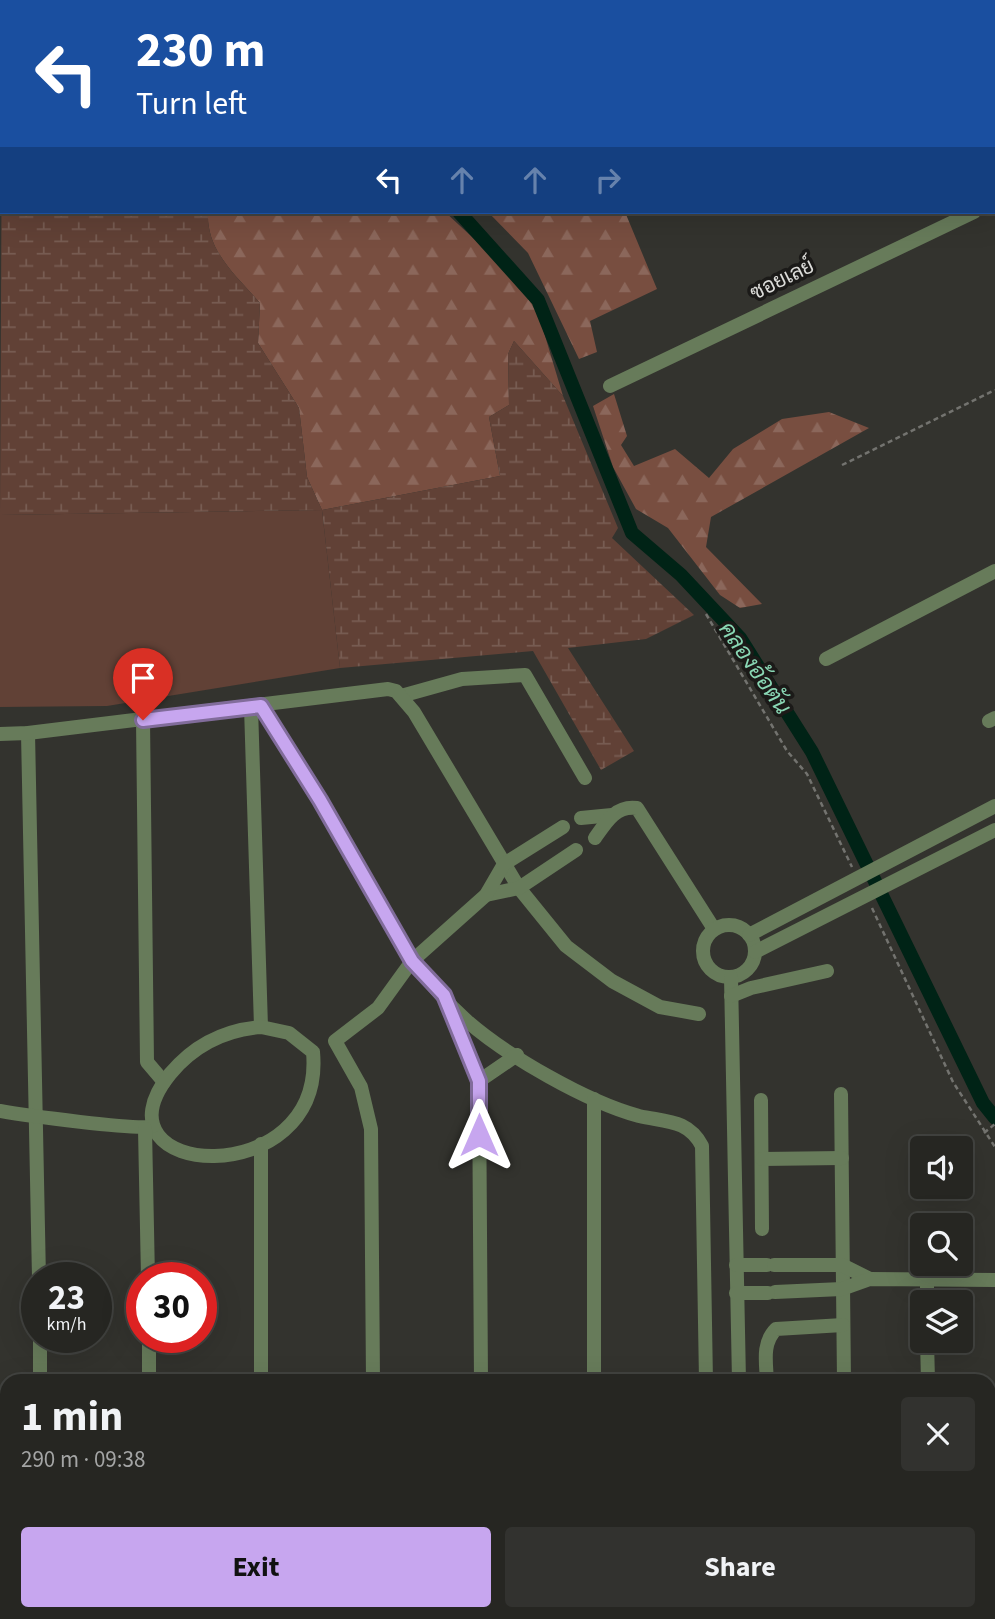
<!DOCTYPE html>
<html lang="en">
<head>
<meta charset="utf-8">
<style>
  body { margin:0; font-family:"Source Sans 3",Sarabun,sans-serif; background:#32322f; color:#f1f3f6; height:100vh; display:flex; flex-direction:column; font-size:26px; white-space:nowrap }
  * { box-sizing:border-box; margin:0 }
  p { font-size:23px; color:#a4a5a5 }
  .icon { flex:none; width:38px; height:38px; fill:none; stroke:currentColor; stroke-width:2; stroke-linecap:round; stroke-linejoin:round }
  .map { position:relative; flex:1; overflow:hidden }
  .sheet { position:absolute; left:0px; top:1374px; width:996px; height:247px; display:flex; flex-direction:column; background:#262622; border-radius:21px 21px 0 0; box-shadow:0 7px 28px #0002,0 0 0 2px #424340 }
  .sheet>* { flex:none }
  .banner { position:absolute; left:0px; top:0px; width:996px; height:214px; box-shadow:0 7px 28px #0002,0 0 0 2px #424340; background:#1a4fa0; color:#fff; overflow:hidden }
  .tools { position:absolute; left:910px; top:1136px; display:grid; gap:14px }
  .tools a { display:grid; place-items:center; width:63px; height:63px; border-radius:7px; background:#262622; box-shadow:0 7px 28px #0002,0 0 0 2px #424340; font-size:35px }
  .speed { position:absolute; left:21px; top:1262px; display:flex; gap:14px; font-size:35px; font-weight:700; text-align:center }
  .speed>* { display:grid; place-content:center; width:91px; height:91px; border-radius:50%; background:#262622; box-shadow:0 7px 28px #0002,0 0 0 2px #424340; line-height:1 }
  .speed small { font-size:18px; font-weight:400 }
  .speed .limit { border:10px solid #d22; background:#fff; color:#111 }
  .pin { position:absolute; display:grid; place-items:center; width:60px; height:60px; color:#fff; margin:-72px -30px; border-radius:50% 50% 50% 0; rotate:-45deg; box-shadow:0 0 7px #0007 }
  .pin .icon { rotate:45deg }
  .me { position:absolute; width:77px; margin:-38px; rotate:0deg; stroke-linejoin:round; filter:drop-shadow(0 0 5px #0008) }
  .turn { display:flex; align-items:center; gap:24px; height:147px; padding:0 21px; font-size:32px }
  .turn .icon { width:91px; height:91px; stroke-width:2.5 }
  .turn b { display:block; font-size:49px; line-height:60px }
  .lanes { display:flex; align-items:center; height:66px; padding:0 21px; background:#0003; justify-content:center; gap:35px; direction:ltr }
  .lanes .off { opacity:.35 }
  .round { display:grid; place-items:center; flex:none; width:74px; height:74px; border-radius:7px; background:#32322f }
  .overview { display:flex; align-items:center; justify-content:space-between; height:119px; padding:0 21px }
  h1 { font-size:42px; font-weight:700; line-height:52px }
  .action { display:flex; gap:14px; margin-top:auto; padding:14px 21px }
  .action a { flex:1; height:80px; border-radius:7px; background:#c7a6ef; color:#111; font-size:28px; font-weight:700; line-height:80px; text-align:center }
  .action a+a { background:#32322f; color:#f1f3f6 }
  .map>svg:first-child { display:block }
</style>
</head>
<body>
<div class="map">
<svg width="995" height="1619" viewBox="0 0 995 1619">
  <defs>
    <pattern id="forest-firs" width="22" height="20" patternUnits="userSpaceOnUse" patternTransform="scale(1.75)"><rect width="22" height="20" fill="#784e40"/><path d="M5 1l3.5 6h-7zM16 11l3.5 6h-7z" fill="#8b675b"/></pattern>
    <pattern id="wetland-marsh" width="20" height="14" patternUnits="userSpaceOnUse" patternTransform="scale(1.75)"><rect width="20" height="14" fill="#614136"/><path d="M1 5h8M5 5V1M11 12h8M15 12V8" fill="none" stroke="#775c52"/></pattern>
  </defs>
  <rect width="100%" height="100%" fill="#33332e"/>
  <g fill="#614136">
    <polygon points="0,0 48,2 2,2 0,97"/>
    <polygon points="840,0 982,0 983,2 836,2"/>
    <polygon points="322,510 340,668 107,706 0,707 0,515"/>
  </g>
  <g fill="url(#forest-firs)">
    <polygon points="91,0 282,0 282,2 92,2"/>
    <path d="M208 212H445L498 261 537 309 563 396 514 341 508 354 509 405 489 417 500 476 322 510 307 477 299 408 258 343 260 303C236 275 206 251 208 212Z"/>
    <polygon points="488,212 625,212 657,289 590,321 597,352 579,359 528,253"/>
    <polygon points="614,394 627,436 621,445 634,466 675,449 709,478 733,449 782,419 829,412 869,428 711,517 706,547 762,604 740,608 720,595 668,528 636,509 613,467 593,406"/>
  </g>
  <path fill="url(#wetland-marsh)" d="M2 96V212H208C206 251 236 275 260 303L258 343 299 408 307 477 322 510 500 476 489 417 509 405 508 354 514 341 563 396 618 528 612 538 694 615 646 639 568 648 634 751 601 770 533 651 340 668 322 510 0 515Z"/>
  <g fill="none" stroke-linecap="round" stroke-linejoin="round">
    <g stroke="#002316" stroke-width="14">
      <polyline points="298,0 299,2"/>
      <polyline points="459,212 538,300 632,533 681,575 740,638 812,752 983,1103 995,1118"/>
    </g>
    <g stroke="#73736f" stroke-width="2.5" stroke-dasharray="5 3.5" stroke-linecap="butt">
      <polyline points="366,0 369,2"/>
      <polyline points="448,2 451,0"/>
      <polyline points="842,465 995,390"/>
      <polyline points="706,614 787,751 807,774 852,867"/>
      <polyline points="872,908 953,1082 995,1147"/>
      <polyline points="984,1133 995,1124"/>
      <polyline points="989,1611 995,1612"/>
      <polyline points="863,1619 865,1614"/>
    </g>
    <g stroke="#677b5a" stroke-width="14">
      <polyline points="545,0 545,2"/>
      <polyline points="994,203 995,202"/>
      <polyline points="610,386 974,212"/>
      <polyline points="826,659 995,571"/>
      <polyline points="401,696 462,679 525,675 585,778"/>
      <path d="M261 706C291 754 321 802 350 851 384 911 414 975 467 1021 507 1056 587 1102 639 1116 665 1122 688 1119 702 1146L706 1381"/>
      <polyline points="251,707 261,1027"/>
      <polyline points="143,720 147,1062 164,1082"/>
      <polyline points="989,721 995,718"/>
      <polyline points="28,733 39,1278"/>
      <polyline points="0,734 28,733 388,689 396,691 414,712 519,888 566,946 612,981 660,1007 699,1014"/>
      <polyline points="581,818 612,815"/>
      <path d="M595 838C606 822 616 805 637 808L714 929"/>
      <polyline points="486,895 519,888 576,850"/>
      <circle cx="729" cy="951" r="26"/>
      <polyline points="749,935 995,806"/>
      <polyline points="755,952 995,830"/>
      <polyline points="731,977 739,1381"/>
      <polyline points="731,996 751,988 827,971"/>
      <polyline points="448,1006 479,1081 481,1381"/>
      <path d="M261 1027 289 1033 313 1052C326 1194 85 1180 170 1074 194 1045 224 1030 261 1027Z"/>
      <polyline points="479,1081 517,1055"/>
      <polyline points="841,1094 844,1381"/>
      <polyline points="594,1099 594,1381"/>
      <polyline points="761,1100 762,1229"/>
      <path d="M0 1111C22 1115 140 1131 153 1126"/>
      <polyline points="145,1129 148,1278"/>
      <polyline points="261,1144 261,1381"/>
      <polyline points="762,1159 842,1158"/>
      <polyline points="736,1265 767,1265"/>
      <polyline points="774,1265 842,1265 870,1279"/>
      <polyline points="927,1278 927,1302"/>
      <polyline points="775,1292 842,1289 870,1279 995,1280"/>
      <polyline points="736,1293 768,1293"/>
      <polyline points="40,1337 40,1381"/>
      <polyline points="149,1337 149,1381"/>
      <polyline points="927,1340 928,1381"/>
      <polyline points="373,1381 371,1129 361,1087 335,1041 378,1008 412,961 486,895 504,864 563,827"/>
      <path d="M767 1381C766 1362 762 1343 776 1329L843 1325"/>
      <polyline points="0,1432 7,1433"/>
      <polyline points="0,1462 7,1463"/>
      <polyline points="989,1588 995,1589"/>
      <polyline points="169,1614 169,1619"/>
      <polyline points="294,1614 294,1619"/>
      <polyline points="345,1614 345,1619"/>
      <polyline points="380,1614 432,1619"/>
      <polyline points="847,1614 847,1619"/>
      <polyline points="527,1619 527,1614"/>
      <polyline points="550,1619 550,1614"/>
    </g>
  </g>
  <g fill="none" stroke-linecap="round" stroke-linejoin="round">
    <g stroke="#816c9b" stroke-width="18">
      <polyline id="route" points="143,720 261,706 320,800 412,961 444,995 479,1081 479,1135"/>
    </g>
    <use href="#route" stroke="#c7a6ef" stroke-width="12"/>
  </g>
  <g text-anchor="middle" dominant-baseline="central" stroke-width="7" stroke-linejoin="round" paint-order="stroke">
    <g font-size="21" fill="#dcdcd9" stroke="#1b1a18">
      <text transform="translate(782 279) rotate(-26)">ซอยเลย์</text>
    </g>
    <g font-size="23" font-style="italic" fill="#89d7b4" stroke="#1b1a18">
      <text transform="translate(755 668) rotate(55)">คลองอ้อตัน</text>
    </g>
  </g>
</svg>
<div class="tools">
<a><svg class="icon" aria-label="sound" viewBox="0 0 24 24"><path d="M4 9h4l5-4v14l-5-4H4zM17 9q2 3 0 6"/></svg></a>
<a><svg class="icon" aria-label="search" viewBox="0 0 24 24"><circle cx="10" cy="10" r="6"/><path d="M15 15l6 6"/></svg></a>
<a><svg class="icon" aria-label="layers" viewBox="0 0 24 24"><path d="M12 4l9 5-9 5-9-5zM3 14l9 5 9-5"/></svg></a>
</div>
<div class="speed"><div>23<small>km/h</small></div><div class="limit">30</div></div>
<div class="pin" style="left:143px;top:720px;background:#d93025"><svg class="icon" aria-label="arrive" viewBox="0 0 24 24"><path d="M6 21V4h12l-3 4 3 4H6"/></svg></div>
<svg class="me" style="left:479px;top:1135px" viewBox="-20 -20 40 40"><path d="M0-17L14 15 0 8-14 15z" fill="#c7a6ef" stroke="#fff" stroke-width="4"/></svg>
<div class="banner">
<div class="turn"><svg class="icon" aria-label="left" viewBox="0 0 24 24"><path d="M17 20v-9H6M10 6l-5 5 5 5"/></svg><div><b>230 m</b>Turn left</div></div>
<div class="lanes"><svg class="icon" aria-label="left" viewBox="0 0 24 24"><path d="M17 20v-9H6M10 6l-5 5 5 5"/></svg><svg class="icon off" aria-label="ahead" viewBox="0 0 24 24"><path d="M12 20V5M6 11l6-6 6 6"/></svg><svg class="icon off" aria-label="ahead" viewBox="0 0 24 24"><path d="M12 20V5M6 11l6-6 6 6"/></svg><svg class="icon off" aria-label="right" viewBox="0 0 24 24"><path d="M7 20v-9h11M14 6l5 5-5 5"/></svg></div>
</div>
<section class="sheet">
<div class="overview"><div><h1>1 min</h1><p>290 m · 09:38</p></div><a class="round"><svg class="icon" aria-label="close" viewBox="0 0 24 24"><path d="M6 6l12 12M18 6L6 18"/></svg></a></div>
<div class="action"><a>Exit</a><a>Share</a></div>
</section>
</div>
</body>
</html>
